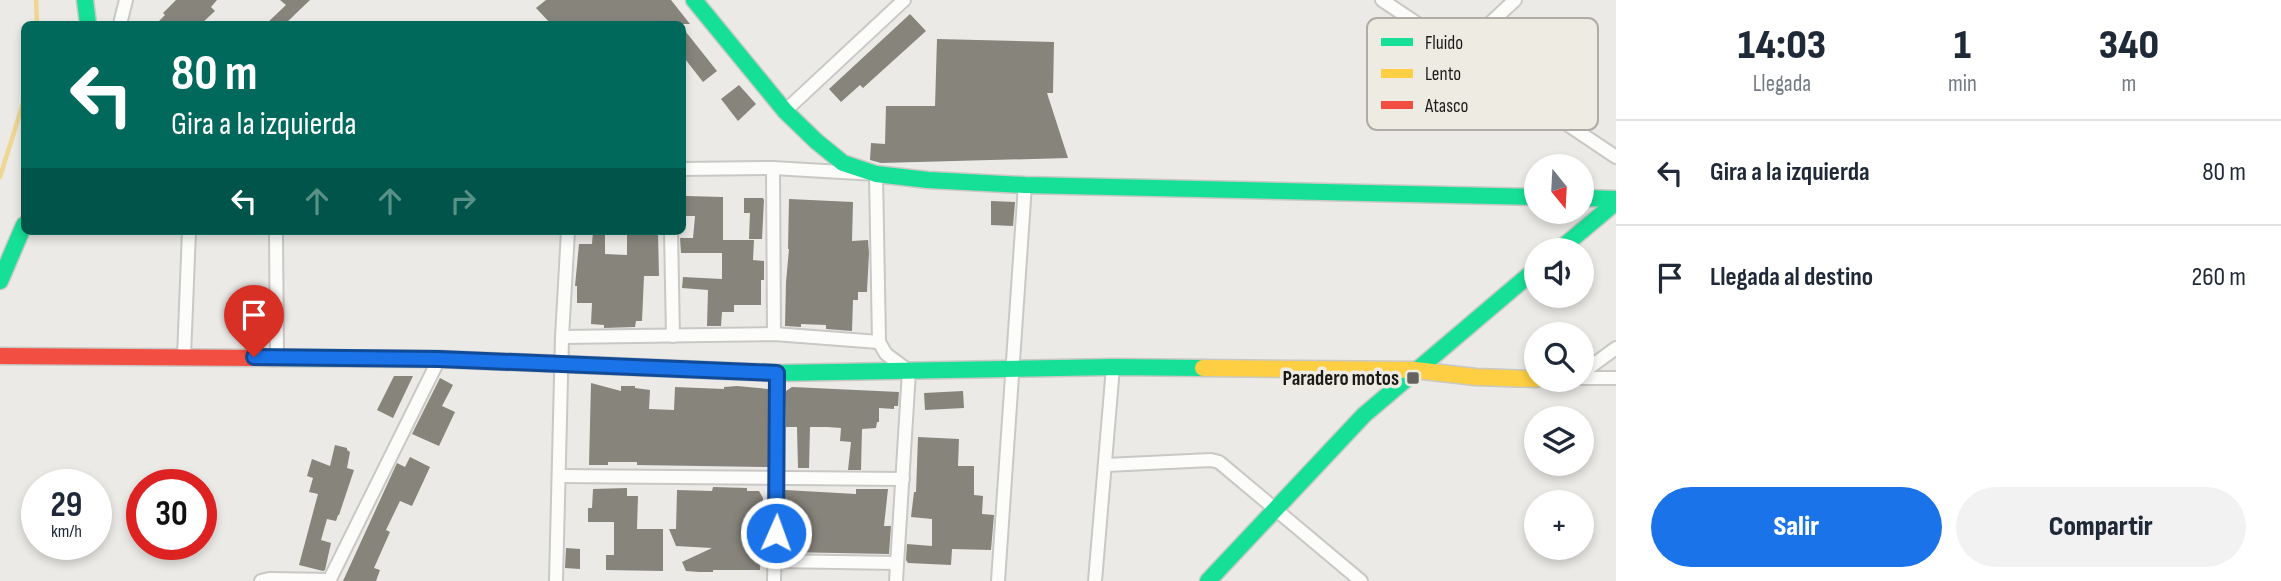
<!DOCTYPE html>
<html lang="es">
<head>
<meta charset="utf-8">
<style>
  body { margin:0; font-family:"Sofia Sans Condensed",sans-serif; background:#f2f2f3; color:#1f2937; height:100vh; display:flex; flex-direction:column; font-size:26px; white-space:nowrap }
  * { box-sizing:border-box; margin:0 }
  p { font-size:23px; color:#747a83 }
  .icon { flex:none; width:38px; height:38px; fill:none; stroke:currentColor; stroke-width:2; stroke-linecap:round; stroke-linejoin:round }
  .map { position:relative; flex:1; overflow:hidden }
  .panel { display:flex; flex-direction:column; background:#fff; width:665px }
  .panel>* { flex:none }
  .hud { position:absolute; left:21px; top:21px; width:665px; height:214px; border-radius:10px; box-shadow:0 4px 10px #0003; background:#00695c; color:#fff; overflow:hidden }
  .needle { width:46px; rotate:162deg }
  .fabs { position:absolute; left:1524px; top:154px; display:grid; gap:14px }
  .fabs a { display:grid; place-items:center; width:70px; height:70px; border-radius:50%; background:#fff; box-shadow:0 4px 10px #0003; font-size:35px }
  .speed { position:absolute; left:21px; top:469px; display:flex; gap:14px; font-size:35px; font-weight:700; text-align:center }
  .speed>* { display:grid; place-content:center; width:91px; height:91px; border-radius:50%; background:#fff; box-shadow:0 4px 10px #0003; line-height:1 }
  .speed small { font-size:18px; font-weight:400 }
  .speed .limit { border:10px solid #d22; background:#fff; color:#111 }
  .pin { position:absolute; display:grid; place-items:center; width:60px; height:60px; color:#fff; margin:-72px -30px; border-radius:50% 50% 50% 0; rotate:-45deg; box-shadow:0 0 7px #0007 }
  .pin .icon { rotate:45deg }
  .me { position:absolute; width:77px; margin:-38px; rotate:2deg; stroke-linejoin:round; filter:drop-shadow(0 0 5px #0008) }
  .turn { display:flex; align-items:center; gap:24px; height:147px; padding:0 35px; font-size:32px }
  .turn .icon { width:91px; height:91px; stroke-width:2.5 }
  .turn b { display:block; font-size:49px; line-height:60px }
  .lanes { display:flex; align-items:center; height:66px; padding:0 35px; background:#0003; justify-content:center; gap:35px; direction:ltr }
  .lanes .off { opacity:.35 }
  .eta { display:flex; justify-content:space-evenly; align-items:center; height:119px; text-align:center }
  .eta b { font-size:42px; font-weight:800; line-height:49px }
  .button { display:flex; gap:14px; margin-top:auto; padding:14px 35px }
  .button a { flex:1; height:80px; border-radius:42px; background:#1a73e8; color:#fff; font-size:28px; font-weight:800; line-height:80px; text-align:center }
  .button a+a { background:#f2f2f3; color:#1f2937 }
  ul { padding:0; list-style:none }
  li { display:flex; align-items:center; gap:21px; height:105px; padding:0 35px; border-top:2px solid #e0e1e3 }
  li div { flex:1 }
  li b { display:block; font-size:26px }
  li em { font-style:normal }
  main { display:flex; flex:1; min-height:0 }
  .map>svg:first-child { display:block }
</style>
</head>
<body>
<main>
<div class="map">
<svg width="1616" height="581" viewBox="0 0 1616 581">
  <rect width="100%" height="100%" fill="#ebeae6"/>
  <g fill="none" stroke-linecap="round" stroke-linejoin="round">
    <g stroke="#efd692" stroke-width="4.5">
      <polyline points="36,0 37,24"/>
      <polyline points="0,177 24,100"/>
    </g>
  </g>
  <g fill="#87847c">
    <polygon points="176,0 217,0 211,7 215,11 201,24 156,24 165,15 163,13"/>
    <polygon points="280,0 310,0 285,24 266,24 286,5"/>
    <polygon points="546,0 671,0 690,24 551,24 536,8"/>
    <polygon points="910,14 926,31 863,88 860,85 841,102 829,89"/>
    <polygon points="682,27 717,71 703,82 682,55"/>
    <polygon points="937,39 1054,42 1053,93 1047,93 1068,158 881,163 870,160 871,143 885,144 886,106 935,106"/>
    <polygon points="739,85 756,104 738,121 721,99"/>
    <polygon points="686,196 723,197 723,240 754,240 753,260 764,261 764,280 761,280 761,305 734,305 734,312 722,312 721,326 707,326 708,290 682,288 683,277 722,279 722,253 681,253 680,238 693,238 695,216 684,216"/>
    <polygon points="744,198 763,198 764,200 762,239 749,239 750,213 744,213"/>
    <polygon points="789,199 853,202 852,241 868,240 869,253 867,292 858,292 858,300 853,300 852,331 826,329 826,325 801,324 801,327 785,326 786,282 789,249 788,249"/>
    <polygon points="991,201 1015,202 1013,226 991,225"/>
    <polygon points="593,231 605,231 605,254 627,255 627,231 658,231 659,276 644,276 642,321 636,321 635,327 604,328 604,325 591,324 592,303 577,303 577,286 575,286 579,244 592,244"/>
    <polygon points="394,376 413,376 393,418 377,410"/>
    <polygon points="440,378 453,385 442,406 455,412 439,446 412,434"/>
    <polygon points="591,383 621,391 621,386 635,386 635,388 650,390 649,409 674,410 675,387 724,389 724,387 737,386 768,389 768,467 637,465 637,462 608,462 608,465 589,465"/>
    <polygon points="792,387 899,392 898,406 894,406 894,409 879,408 879,422 877,422 876,428 862,429 861,470 848,470 851,442 840,441 841,428 827,427 810,427 809,468 798,468 797,427 786,427 786,391"/>
    <polygon points="963,391 964,408 925,410 924,393"/>
    <polygon points="918,437 959,439 958,466 974,466 974,495 983,496 982,514 994,515 991,550 952,549 951,565 908,563 906,560 907,544 932,546 932,519 911,517 914,492 916,492"/>
    <polygon points="335,445 347,448 347,450 350,452 347,468 354,470 339,515 338,515 336,521 327,519 321,540 331,543 325,570 323,571 299,565 318,494 309,492 313,478 307,476 312,459 330,466"/>
    <polygon points="410,457 430,467 412,506 400,501 386,530 390,532 374,568 380,570 376,581 343,581 397,463 405,467"/>
    <polygon points="713,487 747,488 747,491 759,491 763,498 760,570 713,570 713,572 699,572 686,571 682,562 712,548 676,546 669,529 676,529 677,490 712,491"/>
    <polygon points="627,488 627,496 638,496 637,529 663,529 663,571 606,570 606,555 614,555 614,522 588,522 588,508 592,508 593,489"/>
    <polygon points="856,489 888,489 884,526 891,526 889,554 784,552 785,490 856,494"/>
    <polygon points="566,548 580,549 580,569 565,568"/>
  </g>
  <g fill="none" stroke-linecap="round" stroke-linejoin="round">
    <g stroke="#c9c8c5" stroke-width="16">
      <g id="street">
        <polyline points="1382,0 1616,157"/>
        <polyline points="120,24 126,0"/>
        <polyline points="1459,52 1515,0"/>
        <polyline points="785,111 904,0"/>
        <polyline points="773,168 774,334"/>
        <polyline points="682,169 773,168 876,174 879,342 886,354 909,371 896,581"/>
        <polyline points="276,231 277,357"/>
        <polyline points="671,231 673,336"/>
        <polyline points="562,337 774,334 879,342"/>
        <polyline points="184,357 189,231"/>
        <polyline points="1582,373 1616,348"/>
        <polyline points="1582,378 1616,378"/>
        <polyline points="1106,465 1211,460 1219,462 1361,581"/>
        <polyline points="559,476 903,479"/>
        <polyline points="775,561 897,563"/>
        <polyline points="261,581 269,579 330,580"/>
        <polyline points="329,581 439,359"/>
        <polyline points="556,581 562,337 568,231"/>
        <polyline points="774,581 777,478 777,373"/>
        <polyline points="998,581 1025,185"/>
        <polyline points="1095,581 1113,367"/>
      </g>
    </g>
    <g stroke="#c9c8c5" stroke-width="19">
      <g id="fast">
        <polyline points="85,0 88,24"/>
        <polyline points="694,0 785,111 816,141 843,163 876,174 928,180 1025,185 1536,197"/>
        <polyline points="1582,198 1616,199"/>
        <polyline points="1559,250 1616,202"/>
        <polyline points="0,281 24,225"/>
        <polyline points="273,358 439,359 777,373 1113,367 1203,368"/>
        <polyline points="1208,581 1364,415 1536,269"/>
      </g>
    </g>
    <g stroke="#c9c8c5" stroke-width="19">
      <polyline id="slow" points="1203,368 1415,370 1476,377 1536,379"/>
    </g>
    <g stroke="#c9c8c5" stroke-width="19">
      <polyline id="jam" points="0,356 273,358"/>
    </g>
    <use href="#street" stroke="#fcfcfb" stroke-width="12"/>
    <use href="#fast" stroke="#16e098" stroke-width="16"/>
    <use href="#slow" stroke="#ffcf43" stroke-width="16"/>
    <use href="#jam" stroke="#f24e42" stroke-width="16"/>
  </g>
  <g fill="none" stroke-linecap="round" stroke-linejoin="round">
    <g stroke="#114b97" stroke-width="18">
      <polyline id="route" points="254,357 439,359 777,373 776,533"/>
    </g>
    <use href="#route" stroke="#1a73e8" stroke-width="12"/>
  </g>
  <rect fill="#64635f" stroke="#eeebe3" stroke-width="2.5" x="1406" y="371" width="14" height="14" rx="3.5"/>
  <g text-anchor="middle" dominant-baseline="central" stroke-width="7" stroke-linejoin="round" paint-order="stroke">
    <g font-size="21" font-weight="bold" fill="#1b1a17" stroke="#eeebe3" text-anchor="end">
      <text x="1399" y="378">Paradero motos</text>
    </g>
  </g>
  <rect x="1367" y="18" width="231" height="112" rx="10" fill="#eeebe3" stroke="#afaca6" stroke-width="2"/>
  <rect x="1381" y="38" width="32" height="8" fill="#16e098"/>
  <rect x="1381" y="69" width="32" height="9" fill="#ffcf43"/>
  <rect x="1381" y="101" width="32" height="8" fill="#f24e42"/>
  <g font-size="19" fill="#1b1a17">
    <text x="1425" y="49">Fluido</text>
    <text x="1425" y="80">Lento</text>
    <text x="1425" y="112">Atasco</text>
  </g>
</svg>
<div class="fabs">
<a><svg class="needle" viewBox="-14 -14 28 28"><path d="M0-13l5 13h-10z" fill="#e53935"/><path d="M0 13l5-13h-10z" fill="#747a83"/></svg></a>
<a><svg class="icon" aria-label="sound" viewBox="0 0 24 24"><path d="M4 9h4l5-4v14l-5-4H4zM17 9q2 3 0 6"/></svg></a>
<a><svg class="icon" aria-label="search" viewBox="0 0 24 24"><circle cx="10" cy="10" r="6"/><path d="M15 15l6 6"/></svg></a>
<a><svg class="icon" aria-label="layers" viewBox="0 0 24 24"><path d="M12 4l9 5-9 5-9-5zM3 14l9 5 9-5"/></svg></a>
<a>+</a>
</div>
<div class="speed"><div>29<small>km/h</small></div><div class="limit">30</div></div>
<div class="pin" style="left:254px;top:357px;background:#d93025"><svg class="icon" aria-label="arrive" viewBox="0 0 24 24"><path d="M6 21V4h12l-3 4 3 4H6"/></svg></div>
<svg class="me" style="left:776px;top:533px" viewBox="-20 -20 40 40"><circle r="17" fill="#1a73e8" stroke="#fff" stroke-width="3"/><path d="M0-11L8 9 0 5-8 9z" fill="#fff"/></svg>
<div class="hud">
<div class="turn"><svg class="icon" aria-label="left" viewBox="0 0 24 24"><path d="M17 20v-9H6M10 6l-5 5 5 5"/></svg><div><b>80 m</b>Gira a la izquierda</div></div>
<div class="lanes"><svg class="icon" aria-label="left" viewBox="0 0 24 24"><path d="M17 20v-9H6M10 6l-5 5 5 5"/></svg><svg class="icon off" aria-label="ahead" viewBox="0 0 24 24"><path d="M12 20V5M6 11l6-6 6 6"/></svg><svg class="icon off" aria-label="ahead" viewBox="0 0 24 24"><path d="M12 20V5M6 11l6-6 6 6"/></svg><svg class="icon off" aria-label="right" viewBox="0 0 24 24"><path d="M7 20v-9h11M14 6l5 5-5 5"/></svg></div>
</div>
</div>
<section class="panel">
<div class="eta">
<div><b>14:03</b><p>Llegada</p></div>
<div><b>1</b><p>min</p></div>
<div><b>340</b><p>m</p></div>
</div>
<ul>
<li><svg class="icon" aria-label="left" viewBox="0 0 24 24"><path d="M17 20v-9H6M10 6l-5 5 5 5"/></svg><div><b>Gira a la izquierda</b></div><em>80 m</em></li>
<li><svg class="icon" aria-label="arrive" viewBox="0 0 24 24"><path d="M6 21V4h12l-3 4 3 4H6"/></svg><div><b>Llegada al destino</b></div><em>260 m</em></li>
</ul>
<div class="button"><a>Salir</a><a>Compartir</a></div>
</section>
</main>
</body>
</html>
